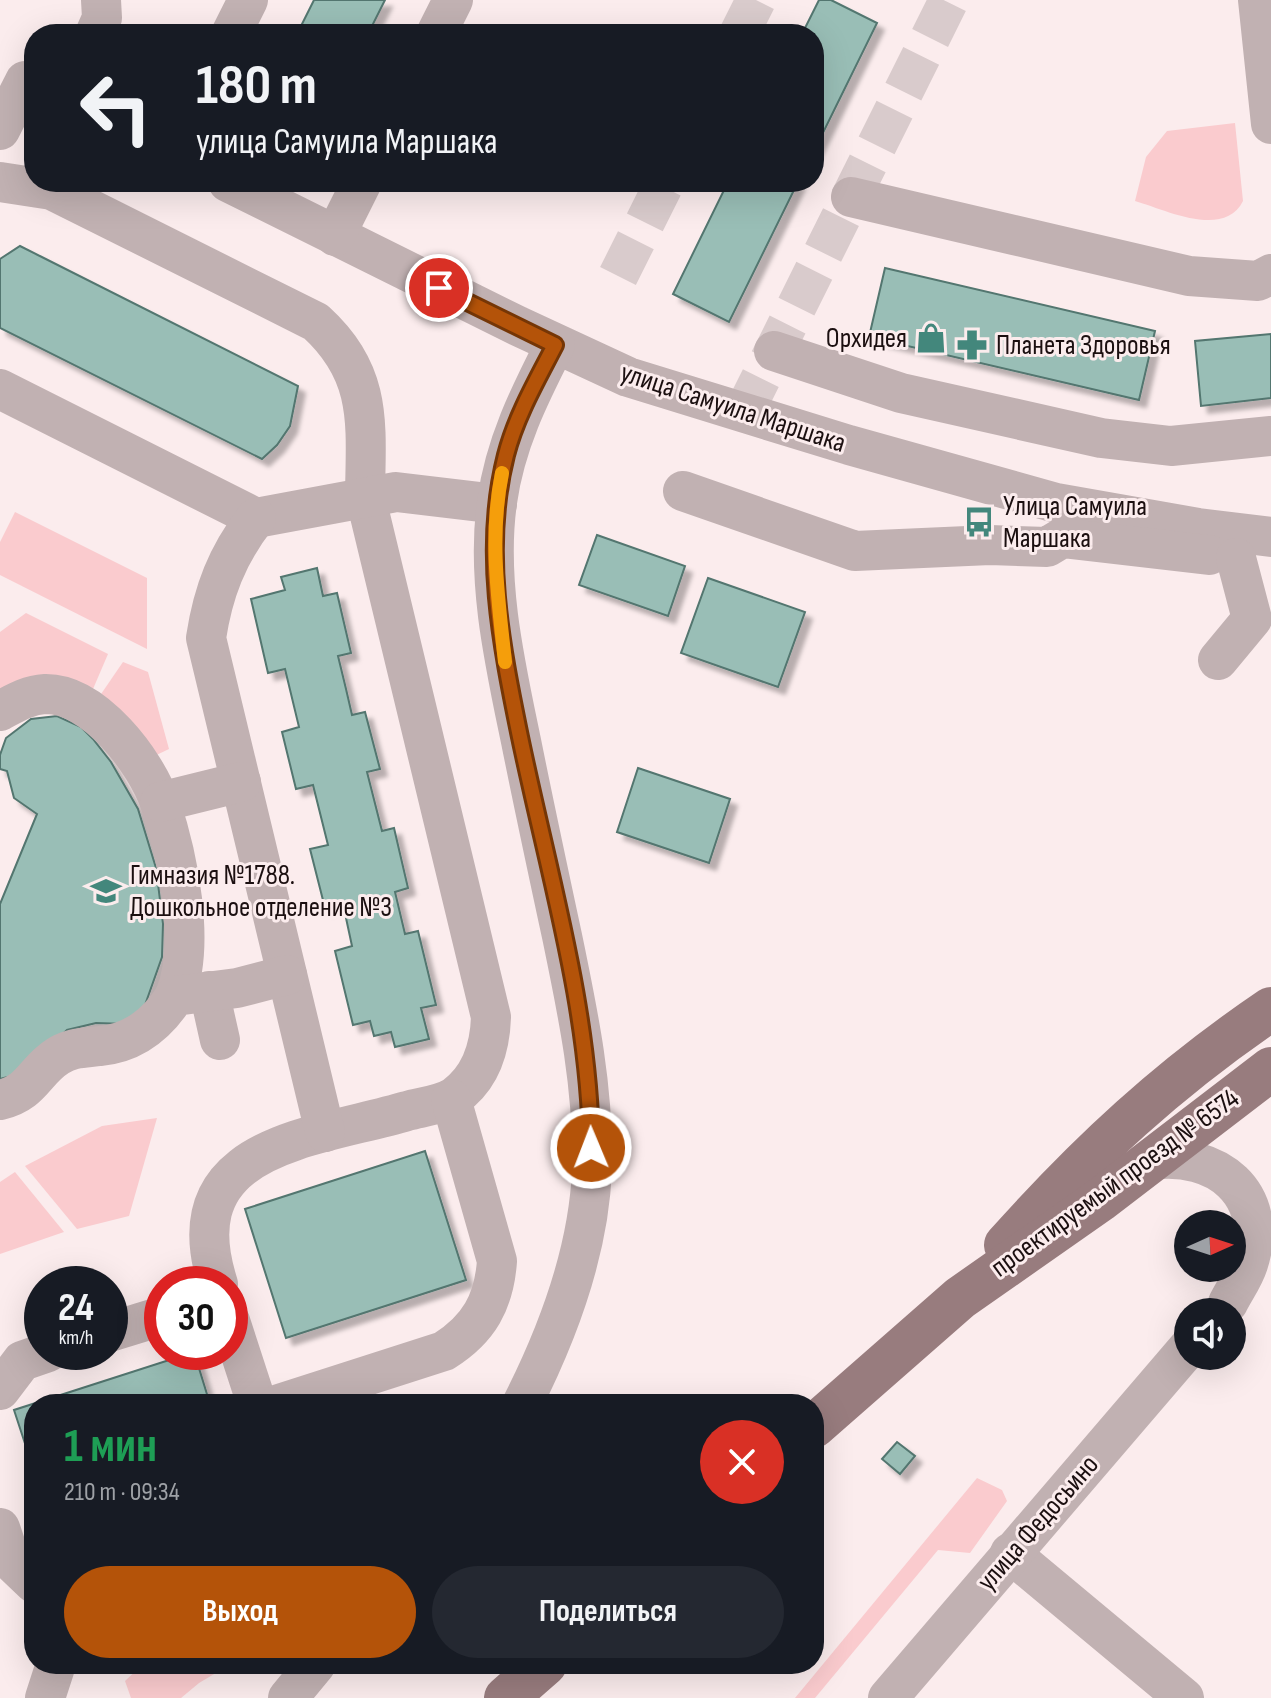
<!DOCTYPE html>
<html lang="ru">
<head>
<meta charset="utf-8">
<style>
  body { margin:0; font-family:"Sofia Sans Condensed",sans-serif; background:#242831; color:#f1f3f6; height:100vh; display:flex; flex-direction:column; font-size:30px; white-space:nowrap }
  * { box-sizing:border-box; margin:0 }
  p { font-size:26px; color:#9ea1a6 }
  .icon { flex:none; width:44px; height:44px; fill:none; stroke:currentColor; stroke-width:2; stroke-linecap:round; stroke-linejoin:round }
  .map { position:relative; flex:1; overflow:hidden }
  .side { position:absolute; left:24px; top:1394px; width:800px; height:280px; display:flex; flex-direction:column; background:#171b24; border-radius:32px; box-shadow:0 8px 32px #0002 }
  .side>* { flex:none }
  .top-card { position:absolute; left:24px; top:24px; width:800px; height:168px; border-radius:32px; box-shadow:0 8px 32px #0002; background:#171b24; color:#f1f3f6; overflow:hidden }
  .needle { width:52px; rotate:87deg }
  .controls { position:absolute; left:1174px; top:1210px; display:grid; gap:16px }
  .controls a { display:grid; place-items:center; width:72px; height:72px; border-radius:50%; background:#171b24; box-shadow:0 8px 32px #0002; font-size:40px }
  .speed { position:absolute; left:24px; top:1266px; display:flex; gap:16px; font-size:40px; font-weight:700; text-align:center }
  .speed>* { display:grid; place-content:center; width:104px; height:104px; border-radius:50%; background:#171b24; box-shadow:0 8px 32px #0002; line-height:1 }
  .speed small { font-size:20px; font-weight:400 }
  .speed .limit { border:12px solid #d22; background:#fff; color:#111 }
  .pin { position:absolute; display:grid; place-items:center; width:68px; height:68px; color:#fff; margin:-34px; border:4px solid #fff; border-radius:50%; box-shadow:0 2px 8px #0007 }
  .me { position:absolute; width:88px; margin:-44px; rotate:359deg; stroke-linejoin:round; filter:drop-shadow(0 0 6px #0008) }
  .turn { display:flex; align-items:center; gap:28px; height:168px; padding:0 40px; font-size:36px }
  .turn .icon { width:104px; height:104px; stroke-width:2.5 }
  .turn b { display:block; font-size:56px; line-height:68px }
  .round { display:grid; place-items:center; flex:none; width:84px; height:84px; border-radius:42px; background:#242831 }
  .head { display:flex; align-items:center; justify-content:space-between; height:136px; padding:0 40px }
  h1 { font-size:48px; font-weight:700; line-height:60px; color:#1e9e55 }
  .button { display:flex; gap:16px; margin-top:auto; padding:16px 40px }
  .button a { flex:1; height:92px; border-radius:48px; background:#b45309; color:#fff; font-size:32px; font-weight:700; line-height:92px; text-align:center }
  .button a+a { background:#242831; color:#f1f3f6 }
  .map>svg:first-child { display:block }
</style>
</head>
<body>
<div class="map">
<svg width="1271" height="1698" viewBox="0 0 1271 1698">
  <defs>
    <filter id="shadow"><feDropShadow dx="7" dy="7" stdDeviation="2" flood-color="#0004"/></filter>
  </defs>
  <rect width="100%" height="100%" fill="#fbeced"/>
  <g fill="#facbce">
    <path d="M1235 123 1243 201C1224 239 1166 210 1135 201L1146 157 1167 131Z"/>
    <polygon points="15,512 147,578 147,649 0,575 0,542"/>
    <polygon points="26,613 108,654 90,696 0,694 0,632"/>
    <polygon points="123,662 148,672 169,749 146,760 99,697"/>
    <polygon points="157,1118 129,1216 77,1229 25,1166 102,1126"/>
    <polygon points="15,1172 64,1232 0,1254 0,1182"/>
    <polygon points="977,1478 1002,1490 1007,1501 970,1553 938,1550 815,1698 795,1698"/>
    <polygon points="143,1664 231,1664 199,1683 181,1698 131,1698 125,1681"/>
  </g>
  <g fill="#99beb6" stroke="#53766f" stroke-width="2" filter="url(#shadow)">
    <polygon points="314,0 385,0 368,34 297,34"/>
    <polygon points="819,0 831,0 877,23 814,151 814,34 802,34"/>
    <polygon points="728,182 798,182 729,322 673,294"/>
    <polygon points="20,246 298,386 290,426 277,445 262,459 0,328 0,259"/>
    <polygon points="885,268 1155,331 1139,400 869,337"/>
    <polygon points="1271,334 1271,398 1201,406 1195,341"/>
    <polygon points="597,535 685,566 668,616 579,585"/>
    <polygon points="317,568 323,596 337,593 351,653 338,656 346,689 352,715 365,712 380,769 367,772 382,831 394,828 408,888 395,892 405,934 418,931 436,1005 421,1008 429,1039 395,1047 391,1032 374,1036 370,1021 353,1025 335,951 352,946 343,904 325,908 310,849 328,845 313,785 296,789 282,732 299,727 285,669 268,673 251,599 285,590 281,577"/>
    <polygon points="708,578 805,612 778,687 681,653"/>
    <polygon points="57,716 81,727 93,739 111,762 138,809 156,868 163,924 162,957 145,1005 127,1024 96,1023 67,1030 23,1073 0,1079 0,904 37,814 14,798 7,771 0,769 0,755 6,738 31,719"/>
    <polygon points="638,768 730,799 709,863 617,832"/>
    <polygon points="425,1151 466,1280 286,1338 245,1209"/>
    <polygon points="194,1352 210,1404 34,1404 34,1471 14,1410"/>
    <polygon points="897,1442 915,1456 900,1474 882,1459"/>
  </g>
  <g fill="none" stroke-linecap="round" stroke-linejoin="round">
    <g stroke="#d9cbcc" stroke-width="40" stroke-dasharray="40 20" stroke-linecap="butt">
      <polyline points="739,34 756,0"/>
      <polyline points="618,276 665,182"/>
      <polyline points="743,414 949,0"/>
    </g>
    <g stroke="#c1b1b2" stroke-width="40">
      <polyline points="1258,0 1271,124"/>
      <polyline points="95,34 102,18 101,0"/>
      <polyline points="231,34 248,0"/>
      <polyline points="436,34 453,0"/>
      <polyline points="0,130 25,81"/>
      <path d="M0 182 52 190 316 322C373 374 366 424 365 495L491 1017C490 1048 481 1078 454 1097 441 1105 422 1107 407 1111 312 1139 173 1144 218 1284"/>
      <polyline points="228,182 518,326 628,377 849,445 1056,503 1198,528 1271,537"/>
      <polyline points="851,197 1189,276 1258,281 1271,274"/>
      <polyline points="335,236 362,182"/>
      <polyline points="774,351 901,393 1101,438 1171,446 1271,436"/>
      <polyline points="0,389 256,518 396,492 497,504"/>
      <polyline points="683,491 855,551 990,545 1047,547 1062,538 1209,555"/>
      <path d="M256 518C227 555 213 592 206 638L325 1132"/>
      <polyline points="1218,660 1252,619 1236,558"/>
      <path d="M0 711C15 703 28 695 45 694 94 693 146 762 160 803 178 856 196 944 175 996"/>
      <polyline points="160,802 241,782"/>
      <polyline points="209,991 220,1040"/>
      <path d="M0 1100C33 1092 34 1071 58 1056 72 1047 85 1048 100 1046 134 1043 157 1024 175 996L237 988 287 975"/>
      <path d="M1151 1160C1216 1151 1271 1193 1248 1264 1244 1277 1234 1291 1228 1303"/>
      <polyline points="230,1321 257,1404"/>
      <polyline points="110,1332 162,1316"/>
      <polyline points="0,1390 22,1361 48,1352"/>
      <path d="M279 1404 444 1351C479 1329 494 1302 497 1261L451 1099"/>
      <path d="M522 1404C559 1331 589 1251 592 1169 594 1089 578 1013 562 936 548 871 534 806 521 741 505 664 486 581 497 502 505 444 529 396 555 345"/>
      <polyline points="0,1528 11,1561 34,1583"/>
      <polyline points="1010,1553 1184,1698"/>
      <polyline points="45,1698 56,1664"/>
      <polyline points="288,1698 316,1664"/>
      <polyline points="888,1698 1188,1348"/>
    </g>
    <g stroke="#987c7e" stroke-width="44">
      <path d="M1006 1245C1088 1153 1169 1078 1271 1009"/>
      <polyline points="814,1426 960,1298 1100,1200 1271,1069"/>
      <polyline points="506,1698 545,1664"/>
    </g>
  </g>
  <g fill="none" stroke-linecap="round" stroke-linejoin="round">
    <g stroke="#753606" stroke-width="20">
      <path id="route" d="M439 288 555 345C537 380 516 416 506 455 482 549 501 644 520 737 548 872 590 1010 591 1148"/>
    </g>
    <use href="#route" stroke="#b45309" stroke-width="14"/>
    <path stroke="#f59e0b" stroke-width="14" d="M502 473C489 537 498 598 505 662"/>
  </g>
  <defs>
    <g id="shop-bare" transform="scale(2.4)"><path d="M-5-2.5h2.3a2.7 3.5 0 0 1 5.4 0H5L5.5 6h-11ZM-1.5-2.5h3a1.5 2.3 0 0 0-3 0Z" fill="#43877c" stroke="#fbeced" stroke-width="2.5" paint-order="stroke"/></g>
    <g id="pharmacy-bare" transform="scale(2.4)"><path d="M-2-6h4v4h4v4h-4v4h-4v-4h-4v-4h4Z" fill="#43877c" stroke="#fbeced" stroke-width="2.5" paint-order="stroke"/></g>
    <g id="bus-bare" transform="scale(2.4)"><path d="M-5-6H5V4H4V6H2V4H-2V6H-4V4H-5ZM-3.5-4V0h7V-4ZM-3.5 1.2v1.5H-2V1.2ZM2 1.2v1.5H3.5V1.2Z" fill="#43877c" stroke="#fbeced" stroke-width="2.5" paint-order="stroke"/></g>
    <g id="school-bare" transform="scale(2.4)"><path d="M0-5L7-2L0 1L-7-2ZM-4 1L0 2.5L4 1V4Q0 6-4 4Z" fill="#43877c" stroke="#fbeced" stroke-width="2.5" paint-order="stroke"/></g>
  </defs>
  <g fill-rule="evenodd">
    <use href="#shop-bare" x="931" y="338"/>
    <use href="#pharmacy-bare" x="972" y="345"/>
    <use href="#bus-bare" x="979" y="522"/>
    <use href="#school-bare" x="106" y="891"/>
  </g>
  <g text-anchor="middle" dominant-baseline="central" stroke-width="6" stroke-linejoin="round" paint-order="stroke">
    <g font-size="28" fill="#1b0f10" stroke="#fbeced" text-anchor="start">
      <text x="907" y="338" text-anchor="end">Орхидея</text>
      <text x="996" y="345">Планета Здоровья</text>
      <text x="1003" y="506">Улица Самуила<tspan x="1003" dy="32">Маршака</tspan></text>
      <text x="130" y="875">Гимназия №1788.<tspan x="130" dy="32">Дошкольное отделение №3</tspan></text>
    </g>
    <g font-size="28" fill="#1b0f10" stroke="#fbeced">
      <text transform="translate(733 408) rotate(18)">улица Самуила Маршака</text>
      <text transform="translate(1115 1183) rotate(-36)">проектируемый проезд № 6574</text>
      <text transform="translate(1038 1523) rotate(-49)">улица Федосьино</text>
    </g>
  </g>
</svg>
<div class="controls">
<a><svg class="needle" viewBox="-14 -14 28 28"><path d="M0-13l5 13h-10z" fill="#e53935"/><path d="M0 13l5-13h-10z" fill="#9ea1a6"/></svg></a>
<a><svg class="icon" aria-label="sound" viewBox="0 0 24 24"><path d="M4 9h4l5-4v14l-5-4H4zM17 9q2 3 0 6"/></svg></a>
</div>
<div class="speed"><div>24<small>km/h</small></div><div class="limit">30</div></div>
<div class="pin" style="left:439px;top:288px;background:#d93025"><svg class="icon" aria-label="arrive" viewBox="0 0 24 24"><path d="M6 21V4h12l-3 4 3 4H6"/></svg></div>
<svg class="me" style="left:591px;top:1148px" viewBox="-20 -20 40 40"><circle r="17" fill="#b45309" stroke="#fff" stroke-width="3"/><path d="M0-11L8 9 0 5-8 9z" fill="#fff"/></svg>
<div class="top-card">
<div class="turn"><svg class="icon" aria-label="left" viewBox="0 0 24 24"><path d="M17 20v-9H6M10 6l-5 5 5 5"/></svg><div><b>180 m</b>улица Самуила Маршака</div></div>
</div>
<section class="side">
<div class="head"><div><h1>1 мин</h1><p>210 m · 09:34</p></div><a class="round" style="background:#d93025;color:#fff"><svg class="icon" aria-label="close" viewBox="0 0 24 24"><path d="M6 6l12 12M18 6L6 18"/></svg></a></div>
<div class="button"><a>Выход</a><a>Поделиться</a></div>
</section>
</div>
</body>
</html>
